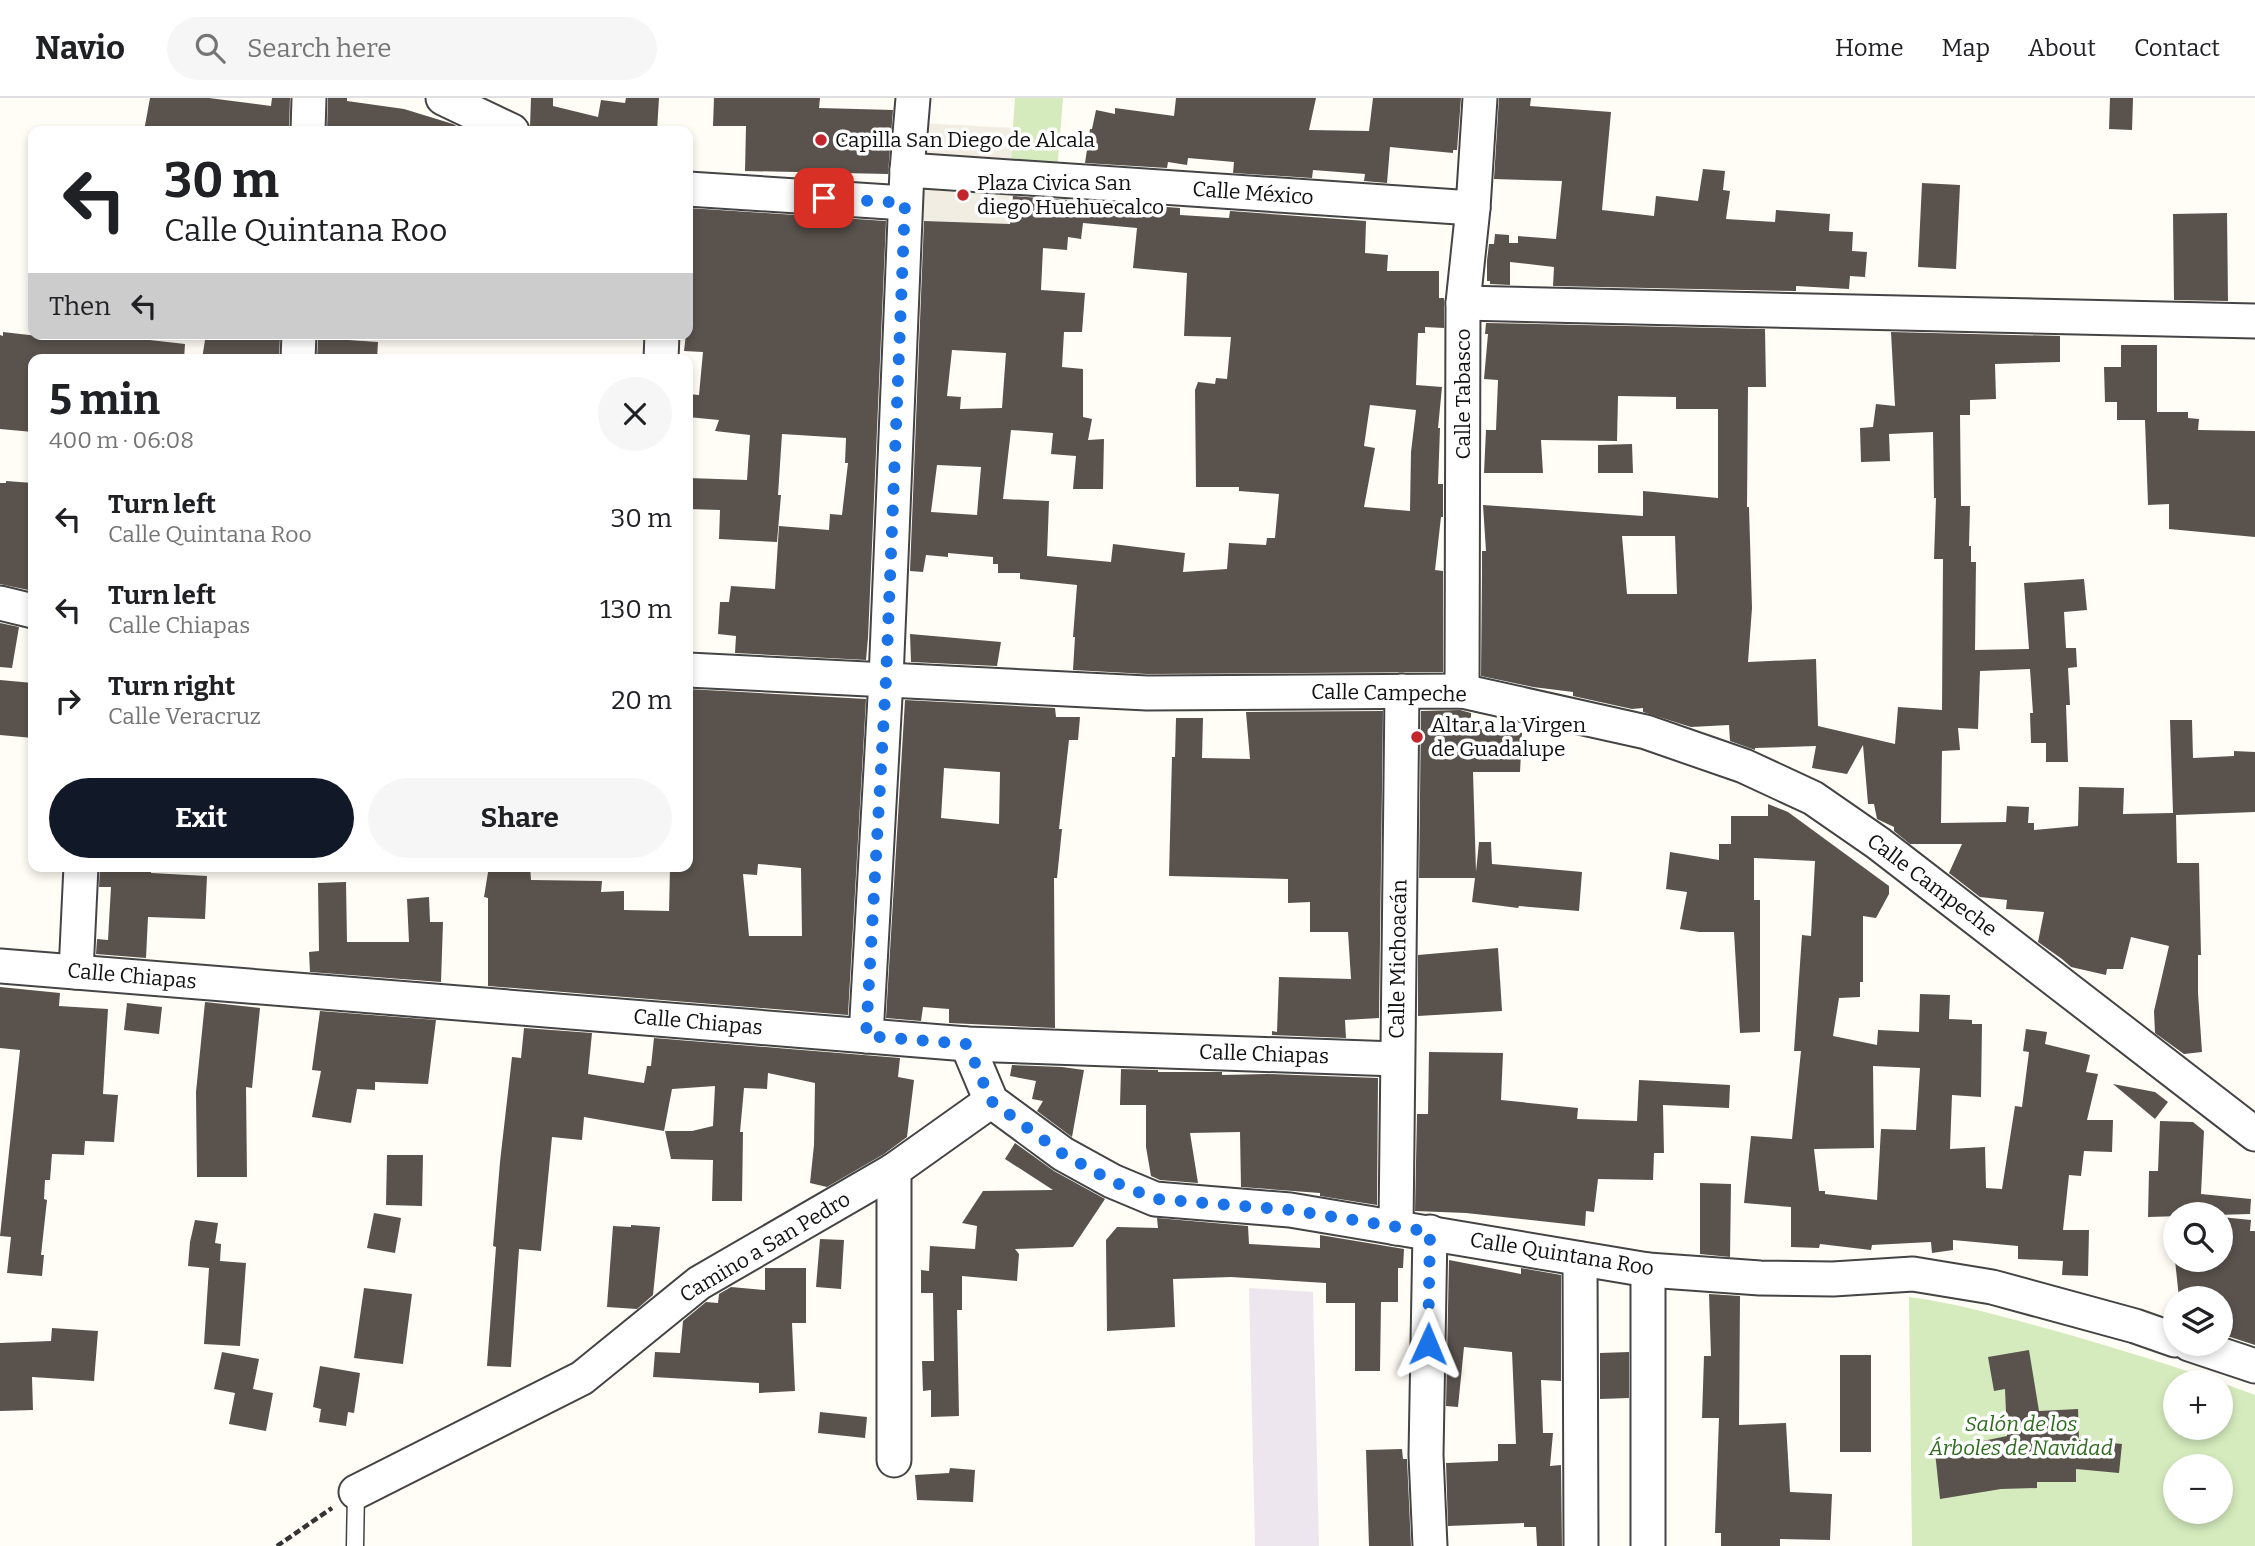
<!DOCTYPE html>
<html lang="en">
<head>
<meta charset="utf-8">
<style>
  body { margin:0; font-family:Bitter,serif; background:#f6f6f6; color:#202124; height:100vh; display:flex; flex-direction:column; font-size:26px; white-space:nowrap }
  * { box-sizing:border-box; margin:0 }
  p { font-size:23px; color:#757577 }
  .icon { flex:none; width:38px; height:38px; fill:none; stroke:currentColor; stroke-width:2; stroke-linecap:round; stroke-linejoin:round }
  .map { position:relative; flex:1; overflow:hidden }
  .drawer { position:absolute; left:28px; top:256px; width:665px; height:518px; display:flex; flex-direction:column; background:#fff; border-radius:14px; box-shadow:0 4px 10px #0003 }
  .drawer>* { flex:none }
  .top-card { position:absolute; left:28px; top:28px; width:665px; height:214px; border-radius:14px; box-shadow:0 4px 10px #0003; background:#fff; color:#202124; overflow:hidden }
  .fabs { position:absolute; left:2163px; top:1104px; display:grid; gap:14px }
  .fabs a { display:grid; place-items:center; width:70px; height:70px; border-radius:50%; background:#fff; box-shadow:0 4px 10px #0003; font-size:35px }
  .pin { position:absolute; display:grid; place-items:center; width:60px; height:60px; color:#fff; margin:-30px; border-radius:14px; box-shadow:0 4px 10px #0006 }
  .me { position:absolute; width:77px; margin:-38px; rotate:1deg; stroke-linejoin:round; filter:drop-shadow(0 0 5px #0008) }
  .turn { display:flex; align-items:center; gap:24px; height:147px; padding:0 21px; font-size:32px }
  .turn .icon { width:91px; height:91px; stroke-width:2.5 }
  .turn b { display:block; font-size:49px; line-height:60px }
  .then { display:flex; align-items:center; height:66px; padding:0 21px; background:#0003; gap:14px; font-size:26px }
  .round { display:grid; place-items:center; flex:none; width:74px; height:74px; border-radius:37px; background:#f6f6f6 }
  .head { display:flex; align-items:center; justify-content:space-between; height:119px; padding:0 21px }
  h1 { font-size:42px; font-weight:700; line-height:52px }
  .button { display:flex; gap:14px; margin-top:auto; padding:14px 21px }
  .button a { flex:1; height:80px; border-radius:42px; background:#111827; color:#fff; font-size:28px; font-weight:700; line-height:80px; text-align:center }
  .button a+a { background:#f6f6f6; color:#202124 }
  ul { padding:0; list-style:none }
  li { display:flex; align-items:center; gap:21px; height:91px; padding:0 21px }
  li div { flex:1 }
  li b { display:block; font-size:26px }
  li em { font-style:normal }
  header { display:flex; align-items:center; gap:42px; box-sizing:border-box; height:98px; padding:0 35px; background:#fff; border-bottom:2px solid #e0e0e0 }
  header strong { font-size:33px }
  nav { display:flex; gap:38px; margin-inline-start:auto; font-size:24px }
  .search { width:490px; height:63px; background:#f6f6f6; display:flex; align-items:center; gap:18px; box-sizing:border-box; padding:0 24px; border-radius:38px; color:#757577; font-size:26px }
  .map>svg:first-child { display:block }
</style>
</head>
<body>
<header>
<strong>Navio</strong>
<div class="search"><svg class="icon" aria-label="search" viewBox="0 0 24 24"><circle cx="10" cy="10" r="6"/><path d="M15 15l6 6"/></svg>Search here</div>
<nav><a>Home</a><a>Map</a><a>About</a><a>Contact</a></nav>
</header>
<div class="map">
<svg width="2255" height="1448" viewBox="0 0 2255 1448">
  <rect width="100%" height="100%" fill="#fffdf5"/>
  <polygon fill="#eee6ef" points="1249,1190 1313,1194 1319,1448 1255,1448"/>
  <g fill="#d5ebbd" fill-rule="evenodd">
    <polygon points="1015,0 1063,0 1057,75 1010,71"/>
    <path d="M1909 1199C1956 1205 2000 1218 2045 1230 2116 1250 2186 1271 2255 1297V1448H1912ZM2175 1284H2221V1330H2175ZM2175 1368H2221V1414H2175Z"/>
  </g>
  <polygon fill="#f1ede2" points="919,25 1013,30 1008,126 916,123"/>
  <g fill="#5a524d" fill-rule="evenodd">
    <polygon points="150,0 209,0 271,8 272,0 290,0 289,33 144,33"/>
    <polygon points="328,0 347,0 347,3 404,11 453,26 460,30 460,33 327,33"/>
    <polygon points="531,0 553,0 553,8 598,19 601,2 625,5 626,0 659,0 657,33 596,33 596,31 530,29"/>
    <polygon points="714,0 820,0 819,10 893,12 888,76 745,73 746,28 713,28"/>
    <polygon points="1176,0 1316,0 1309,32 1369,33 1373,0 1461,0 1457,52 1453,52 1453,55 1390,49 1387,85 1364,83 1365,76 1313,72 1312,80 1233,75 1234,64 1188,60 1187,67 1168,64 1167,70 1085,65 1090,31 1092,31 1096,12 1115,16 1115,10 1174,18"/>
    <polygon points="1499,0 1531,0 1530,8 1611,14 1602,112 1654,118 1656,98 1698,103 1703,71 1725,73 1723,92 1730,93 1726,121 1775,124 1776,112 1830,116 1829,133 1853,134 1852,153 1867,154 1865,179 1850,178 1849,191 1796,188 1796,193 1553,188 1554,169 1510,164 1510,187 1490,186 1490,183 1487,183 1487,163 1489,146 1494,146 1495,136 1509,137 1509,145 1518,145 1518,138 1556,141 1562,83 1494,81"/>
    <polygon points="2110,0 2133,0 2132,32 2109,31"/>
    <polygon points="1922,85 1960,87 1956,171 1918,169"/>
    <path d="M1013 98 1180 110V117L1229 120 1230 113 1366 123 1365 155 1388 157 1387 173H1439V200H1444V230L1425 229V235H1418L1416 287 1442 289 1438 330H1440L1438 386H1443V419H1441L1435 472 1443 473V574L1147 576 1073 572 1075 539H1073L1077 487 1020 481V475H998V466H993V459L948 455V459L926 457 923 474 910 473 924 123 1010 126ZM1083 125 1137 130 1133 170 1187 175 1184 238 1231 239 1227 281 1216 280 1215 286 1198 284 1195 292 1196 389H1239V393L1279 396 1275 440H1267L1266 447 1229 445 1227 471 1183 474 1185 455 1113 446 1111 464 1047 458 1049 403 1003 401 1011 332 1053 335 1051 356 1076 358 1073 391H1103L1104 341 1088 342 1092 321 1083 319V271L1062 269 1064 234H1082L1085 195 1041 192 1043 150 1067 152 1068 139 1081 141ZM952 252 1006 255 1002 310 960 311 961 299 947 298ZM1370 307 1416 312 1411 354 1410 413 1364 409 1375 350 1364 348ZM937 367 981 369 977 417 931 414Z"/>
    <polygon points="688,110 886,123 868,540 866,562 735,555 736,538 718,536 720,504 729,504 731,488 775,491 779,428 829,432 830,416 842,417 848,365 845,365 846,340 782,336 778,397 781,397 777,444 719,441 720,412 688,411 688,380 747,382 750,337 715,333 719,322 688,319 688,296 699,297 703,254 684,253 686,236 688,236"/>
    <polygon points="2227,115 2228,203 2174,202 2173,116"/>
    <path d="M1486 225 1765 231 1766 289H1748L1747 409H1749L1752 510 1748 564 1816 561 1818 628 1895 646 1898 609 1942 612 1943 461H1934L1936 400H1934L1933 334 1889 336 1890 363 1861 364 1860 330 1873 329 1876 306 1895 308 1891 234 2060 238V264L1995 266 1996 301 1970 302V317H1960L1961 408H1970L1969 448H1971V464H1976L1975 552 2029 551 2024 485 2084 481 2087 512 2064 514 2066 550H2076L2077 569 2068 570 2070 607H2066L2068 664H2046V645H2031L2030 615H2033L2030 571 1980 573 1978 631 1958 630 1960 652 1942 653 1941 725 2006 724 2007 708 2029 709 2028 725H2034V732L2078 728 2079 689 2124 690 2123 716 2173 715 2170 622H2192L2193 660 2234 658V653L2255 654V714L2176 717 2177 765H2199L2201 857H2198V895L2202 954 2184 956 2155 935 2154 913 2169 848 2131 839 2123 871H2107L2106 877 2071 869 2062 861 2038 844 2044 814 2006 811 2007 802 1980 799 1949 775 1962 746H1910L1894 733V729L1877 721 1874 706H1868L1863 647 1847 676 1812 670 1816 648 1755 650V652L1730 643 1729 627 1691 629 1643 614V610L1632 611 1573 598V594L1533 589 1481 578 1482 475V453H1486L1483 407 1643 418V393L1718 400V311H1676V299L1618 298 1617 343 1541 342 1543 375H1484L1486 332H1496L1498 282 1484 281 1488 236H1485ZM1622 438H1675L1677 496H1627Z"/>
    <polygon points="3,234 64,241 64,236 142,236 141,241 185,246 184,261 33,261 33,334 0,331 0,237 3,238"/>
    <polygon points="206,236 280,237 279,261 202,261"/>
    <polygon points="318,240 378,244 377,261 317,261"/>
    <polygon points="2121,247 2157,247 2157,314 2188,314 2188,320 2199,321 2198,332 2255,333 2255,439 2169,431 2169,406 2148,407 2145,322 2117,322 2117,304 2105,304 2104,269 2121,269"/>
    <polygon points="1632,346 1633,375 1598,375 1598,347"/>
    <polygon points="6,383 33,385 33,493 0,486 0,385 6,385"/>
    <polygon points="0,525 19,529 12,570 0,569"/>
    <polygon points="910,536 1001,544 997,568 911,564"/>
    <polygon points="0,582 33,585 33,640 0,637"/>
    <path d="M688 591 866 601 848 917 488 888V800L484 799 489 768H530L531 782 602 783 601 794 624 793V812L669 813 670 770H688ZM758 766 801 770 802 838H749L743 776 757 777Z"/>
    <path d="M905 602 1055 610 1056 619H1080L1078 642H1069L1059 731H1062L1057 780H1054L1055 930 949 925V911L923 909 921 923 886 920ZM944 670 1000 674 999 726 941 720Z"/>
    <polygon points="1460,612 1471,615 1471,630 1522,635 1520,674 1473,674 1476,774 1479,744 1491,744 1492,766 1582,774 1579,813 1519,808 1518,810 1472,804 1475,780 1419,780 1421,613"/>
    <polygon points="1383,613 1379,920 1345,922 1346,940 1272,937 1272,933 1277,934 1279,879 1351,881 1348,834 1310,834 1310,804 1288,805 1288,781 1169,778 1172,659 1175,659 1176,620 1203,620 1202,660 1250,661 1246,614"/>
    <path d="M1768 706 1788 714 1889 788V796L1876 820 1863 818V884H1860V899L1839 900 1833 938 1877 947 1878 932 1919 934 1920 896 1950 897 1949 921 1972 922V926H1982L1981 999 1952 997 1950 1051 1985 1049 1986 1090 2002 1091 2015 1008 2022 1009 2029 954 2023 953 2026 931 2047 934 2045 946 2090 957 2086 974 2098 976 2087 1022H2113L2112 1054 2084 1053 2081 1078 2069 1077 2063 1132H2089L2088 1178 2062 1177 2063 1163 2018 1161V1148L1953 1142V1152L1932 1155 1931 1144 1872 1147 1871 1152 1820 1146 1819 1150 1791 1149V1109L1744 1105 1751 1038 1792 1041 1801 953H1794L1802 837 1811 838 1815 763 1754 760V802H1760V934L1740 935 1734 834H1699L1680 831 1687 794 1666 791 1670 754 1719 762V746H1731V718H1768ZM1873 968 1920 970 1916 1032 1881 1031 1877 1102 1825 1096V1093H1819L1814 1051 1874 1050Z"/>
    <polygon points="100,768 151,768 151,775 207,778 205,821 148,819 146,860 96,856 97,841 108,842 111,789 99,789"/>
    <polygon points="346,784 347,844 409,844 407,801 429,799 430,824 443,824 441,884 310,874 309,854 319,853 318,785"/>
    <polygon points="1498,850 1502,913 1418,918 1418,857"/>
    <polygon points="0,889 60,895 59,908 108,911 103,996 118,997 114,1044 85,1043 84,1057 52,1056 50,1082 45,1082 44,1101 47,1102 41,1157 44,1157 42,1178 7,1175 11,1139 0,1138 20,952 0,950"/>
    <polygon points="205,904 260,910 252,990 246,989 247,1079 197,1079 196,994"/>
    <polygon points="127,905 162,909 159,936 124,932"/>
    <polygon points="320,913 436,922 428,986 375,984 375,992 357,991 351,1025 312,1019 321,973 312,972"/>
    <polygon points="524,930 592,935 588,976 644,985 647,968 651,968 654,940 900,960 898,979 914,982 907,1039 884,1056 827,1089 810,1085 814,1047 815,985 768,975 767,991 744,990 740,1034 743,1034 742,1103 712,1103 713,1062 671,1061 665,1033 692,1033 713,1028 715,988 672,991 664,1033 584,1019 582,1042 552,1039 541,1153 519,1151 511,1269 487,1268 496,1149 493,1148 500,1064 512,959 521,960"/>
    <polygon points="1429,954 1503,955 1501,1002 1578,1010 1577,1021 1637,1023 1639,982 1730,987 1729,1010 1663,1007 1664,1055 1654,1055 1653,1082 1598,1081 1594,1114 1586,1113 1585,1128 1466,1115 1415,1113 1417,1016 1428,1016"/>
    <polygon points="1012,967 1062,969 1084,972 1072,1039 1037,1013 1043,1003 1032,1001 1036,983 1010,978"/>
    <polygon points="1121,971 1158,972 1158,974 1222,974 1222,977 1267,976 1378,980 1377,1107 1320,1098 1320,1095 1241,1089 1240,1034 1190,1035 1198,1085 1160,1082 1151,1078 1146,1049 1146,1007 1120,1007"/>
    <polygon points="2113,986 2155,994 2168,1004 2155,1021"/>
    <polygon points="2160,1023 2193,1024 2204,1033 2201,1096 2251,1101 2250,1116 2148,1119 2149,1073 2158,1073"/>
    <polygon points="1015,1045 1054,1073 1105,1101 1073,1149 1015,1151 1019,1156 1017,1183 962,1178 962,1212 957,1212 959,1318 931,1319 931,1292 923,1293 922,1263 934,1263 933,1195 921,1195 921,1172 929,1173 930,1148 975,1151 977,1128 962,1125 983,1093 1053,1092 1005,1061"/>
    <polygon points="387,1057 423,1057 422,1108 386,1107"/>
    <polygon points="1700,1085 1731,1086 1730,1159 1700,1156"/>
    <polygon points="374,1115 401,1120 395,1155 367,1150"/>
    <polygon points="2221,1119 2251,1122 2250,1133 2255,1133 2255,1247 2221,1236 2223,1208 2221,1200 2179,1200 2175,1162 2221,1162"/>
    <polygon points="1157,1120 1248,1128 1249,1146 1320,1150 1320,1137 1404,1151 1403,1170 1398,1170 1398,1204 1381,1204 1380,1273 1355,1273 1355,1205 1326,1205 1326,1185 1231,1179 1173,1181 1175,1229 1107,1233 1106,1142 1117,1129 1158,1130"/>
    <polygon points="195,1122 218,1125 215,1145 221,1146 220,1163 246,1165 240,1248 204,1246 209,1170 188,1168 190,1144"/>
    <polygon points="631,1127 660,1129 653,1197 637,1211 607,1209 613,1128 631,1129"/>
    <polygon points="820,1141 844,1142 841,1191 816,1189"/>
    <polygon points="1449,1162 1521,1176 1521,1170 1561,1177 1561,1283 1541,1282 1543,1335 1553,1335 1550,1368 1561,1367 1562,1448 1537,1448 1536,1429 1524,1429 1524,1425 1448,1428 1446,1365 1498,1363 1498,1346 1516,1346 1512,1254 1464,1249 1458,1309 1446,1308"/>
    <polygon points="765,1170 806,1170 806,1225 792,1225 795,1293 759,1295 759,1285 653,1279 655,1254 680,1255 683,1223 706,1204 718,1205 719,1196 731,1189 765,1192"/>
    <polygon points="364,1190 412,1196 403,1266 354,1260"/>
    <polygon points="1709,1196 1740,1198 1739,1327 1786,1325 1790,1394 1832,1396 1830,1442 1780,1441 1780,1448 1721,1448 1721,1435 1715,1435 1719,1320 1702,1320 1704,1258 1711,1258"/>
    <polygon points="52,1230 98,1233 94,1283 32,1279 33,1312 0,1313 0,1245 51,1243"/>
    <polygon points="2029,1252 2039,1313 2078,1311 2079,1342 2122,1346 2119,1375 2076,1371 2076,1384 2037,1384 2037,1390 2001,1391 1940,1401 1935,1354 1955,1351 1954,1349 2007,1338 2005,1291 1994,1293 1988,1259"/>
    <polygon points="222,1254 259,1261 253,1291 273,1295 266,1333 229,1326 235,1295 214,1291"/>
    <polygon points="1629,1254 1629,1300 1600,1301 1600,1255"/>
    <rect x="1840" y="1257" width="31" height="97"/>
    <polygon points="320,1268 360,1275 354,1315 348,1314 346,1328 319,1324 321,1311 313,1309"/>
    <polygon points="820,1314 867,1319 865,1340 818,1335"/>
    <polygon points="1402,1351 1403,1361 1407,1361 1411,1448 1369,1448 1366,1352"/>
    <polygon points="950,1370 975,1372 973,1404 917,1402 915,1377 949,1375"/>
  </g>
  <g fill="none" stroke-linecap="round" stroke-linejoin="round">
    <g stroke="#444" stroke-width="19">
      <polyline id="lane" points="355,1448 356,1394"/>
    </g>
    <g stroke="#444" stroke-width="37">
      <g id="street">
        <polyline points="443,0 512,33"/>
        <polyline points="308,33 309,0"/>
        <polyline points="907,72 1473,110"/>
        <polyline points="688,91 905,105"/>
        <polyline points="1463,205 2255,223"/>
        <polyline points="298,261 299,236"/>
        <polyline points="661,261 662,236"/>
        <polyline points="0,505 33,513"/>
        <polyline points="688,572 1147,595 1462,593 1646,634 1744,668 1813,700 1878,745 2255,1036"/>
        <polyline points="1462,593 1463,205 1473,110 1480,0"/>
        <polyline points="0,868 967,946 1396,961"/>
        <polyline points="76,874 81,768"/>
        <polyline points="866,938 886,581 907,72 913,0"/>
        <polyline points="967,946 991,1003 1063,1056 1112,1083 1155,1101 1290,1112 1648,1172 1760,1180 1833,1181 1913,1176 1992,1189 2135,1228 2175,1242"/>
        <polyline points="894,1072 894,1362"/>
        <polyline points="1396,1130 1402,593"/>
        <polyline points="1580,1161 1581,1448"/>
        <polyline points="2189,1246 2255,1268"/>
        <polyline points="356,1394 582,1280 699,1185 894,1072 991,1003"/>
        <polyline points="1430,1448 1426,1357 1430,1134"/>
        <polyline points="1648,1448 1648,1172"/>
      </g>
    </g>
    <polyline stroke="#333" stroke-width="4.5" stroke-dasharray="7 3.5" stroke-linecap="butt" points="277,1448 332,1410"/>
    <use href="#lane" stroke="#fff" stroke-width="16"/>
    <use href="#street" stroke="#fff" stroke-width="33"/>
  </g>
  <g fill="none" stroke-linecap="round" stroke-linejoin="round">
    <polyline stroke="#1a73e8" stroke-width="12" stroke-dasharray="0 21.6" points="824,100 905,105 886,581 866,938 967,946 991,1003 1063,1056 1112,1083 1155,1101 1290,1112 1430,1134 1428,1246"/>
  </g>
  <g fill="#c4262e" stroke="#fff" stroke-width="2.5">
    <circle cx="821" cy="42" r="7"/>
    <circle cx="963" cy="97" r="7"/>
    <circle cx="1417" cy="639" r="7"/>
  </g>
  <g text-anchor="middle" dominant-baseline="central" stroke-width="7" stroke-linejoin="round" paint-order="stroke">
    <g font-size="21" fill="#111" stroke="#fff" text-anchor="start">
      <text x="835" y="42">Capilla San Diego de Alcala</text>
      <text x="977" y="85">Plaza Civica San<tspan x="977" dy="24">diego Huehuecalco</tspan></text>
      <text x="1431" y="627">Altar a la Virgen<tspan x="1431" dy="24">de Guadalupe</tspan></text>
    </g>
    <g font-size="21" fill="#111" stroke="#fff">
      <text transform="translate(1253 95) rotate(4)">Calle México</text>
      <text transform="translate(1463 296) rotate(-90)">Calle Tabasco</text>
      <text transform="translate(1389 595) rotate(1)">Calle Campeche</text>
      <text transform="translate(1932 787) rotate(37)">Calle Campeche</text>
      <text transform="translate(1398 861) rotate(-89)">Calle Michoacán</text>
      <text transform="translate(132 878) rotate(5)">Calle Chiapas</text>
      <text transform="translate(698 924) rotate(5)">Calle Chiapas</text>
      <text transform="translate(1264 956) rotate(2)">Calle Chiapas</text>
      <text transform="translate(765 1149) rotate(-31)">Camino a San Pedro</text>
      <text transform="translate(1562 1156) rotate(9)">Calle Quintana Roo</text>
    </g>
    <g font-size="21" font-style="italic" fill="#2f6b1f" stroke="#fff">
      <text x="2021" y="1326">Salón de los<tspan x="2021" dy="24">Árboles de Navidad</tspan></text>
    </g>
  </g>
</svg>
<div class="fabs">
<a><svg class="icon" aria-label="search" viewBox="0 0 24 24"><circle cx="10" cy="10" r="6"/><path d="M15 15l6 6"/></svg></a>
<a><svg class="icon" aria-label="layers" viewBox="0 0 24 24"><path d="M12 4l9 5-9 5-9-5zM3 14l9 5 9-5"/></svg></a>
<a>+</a>
<a>−</a>
</div>
<div class="pin" style="left:824px;top:100px;background:#d93025"><svg class="icon" aria-label="arrive" viewBox="0 0 24 24"><path d="M6 21V4h12l-3 4 3 4H6"/></svg></div>
<svg class="me" style="left:1428px;top:1246px" viewBox="-20 -20 40 40"><path d="M0-17L14 15 0 8-14 15z" fill="#1a73e8" stroke="#fff" stroke-width="4"/></svg>
<div class="top-card">
<div class="turn"><svg class="icon" aria-label="left" viewBox="0 0 24 24"><path d="M17 20v-9H6M10 6l-5 5 5 5"/></svg><div><b>30 m</b>Calle Quintana Roo</div></div>
<div class="then">Then<svg class="icon" aria-label="left" viewBox="0 0 24 24"><path d="M17 20v-9H6M10 6l-5 5 5 5"/></svg></div>
</div>
<section class="drawer">
<div class="head"><div><h1>5 min</h1><p>400 m · 06:08</p></div><a class="round"><svg class="icon" aria-label="close" viewBox="0 0 24 24"><path d="M6 6l12 12M18 6L6 18"/></svg></a></div>
<ul>
<li><svg class="icon" aria-label="left" viewBox="0 0 24 24"><path d="M17 20v-9H6M10 6l-5 5 5 5"/></svg><div><b>Turn left</b><p>Calle Quintana Roo</p></div><em>30 m</em></li>
<li><svg class="icon" aria-label="left" viewBox="0 0 24 24"><path d="M17 20v-9H6M10 6l-5 5 5 5"/></svg><div><b>Turn left</b><p>Calle Chiapas</p></div><em>130 m</em></li>
<li><svg class="icon" aria-label="right" viewBox="0 0 24 24"><path d="M7 20v-9h11M14 6l5 5-5 5"/></svg><div><b>Turn right</b><p>Calle Veracruz</p></div><em>20 m</em></li>
</ul>
<div class="button"><a>Exit</a><a>Share</a></div>
</section>
</div>
</body>
</html>
